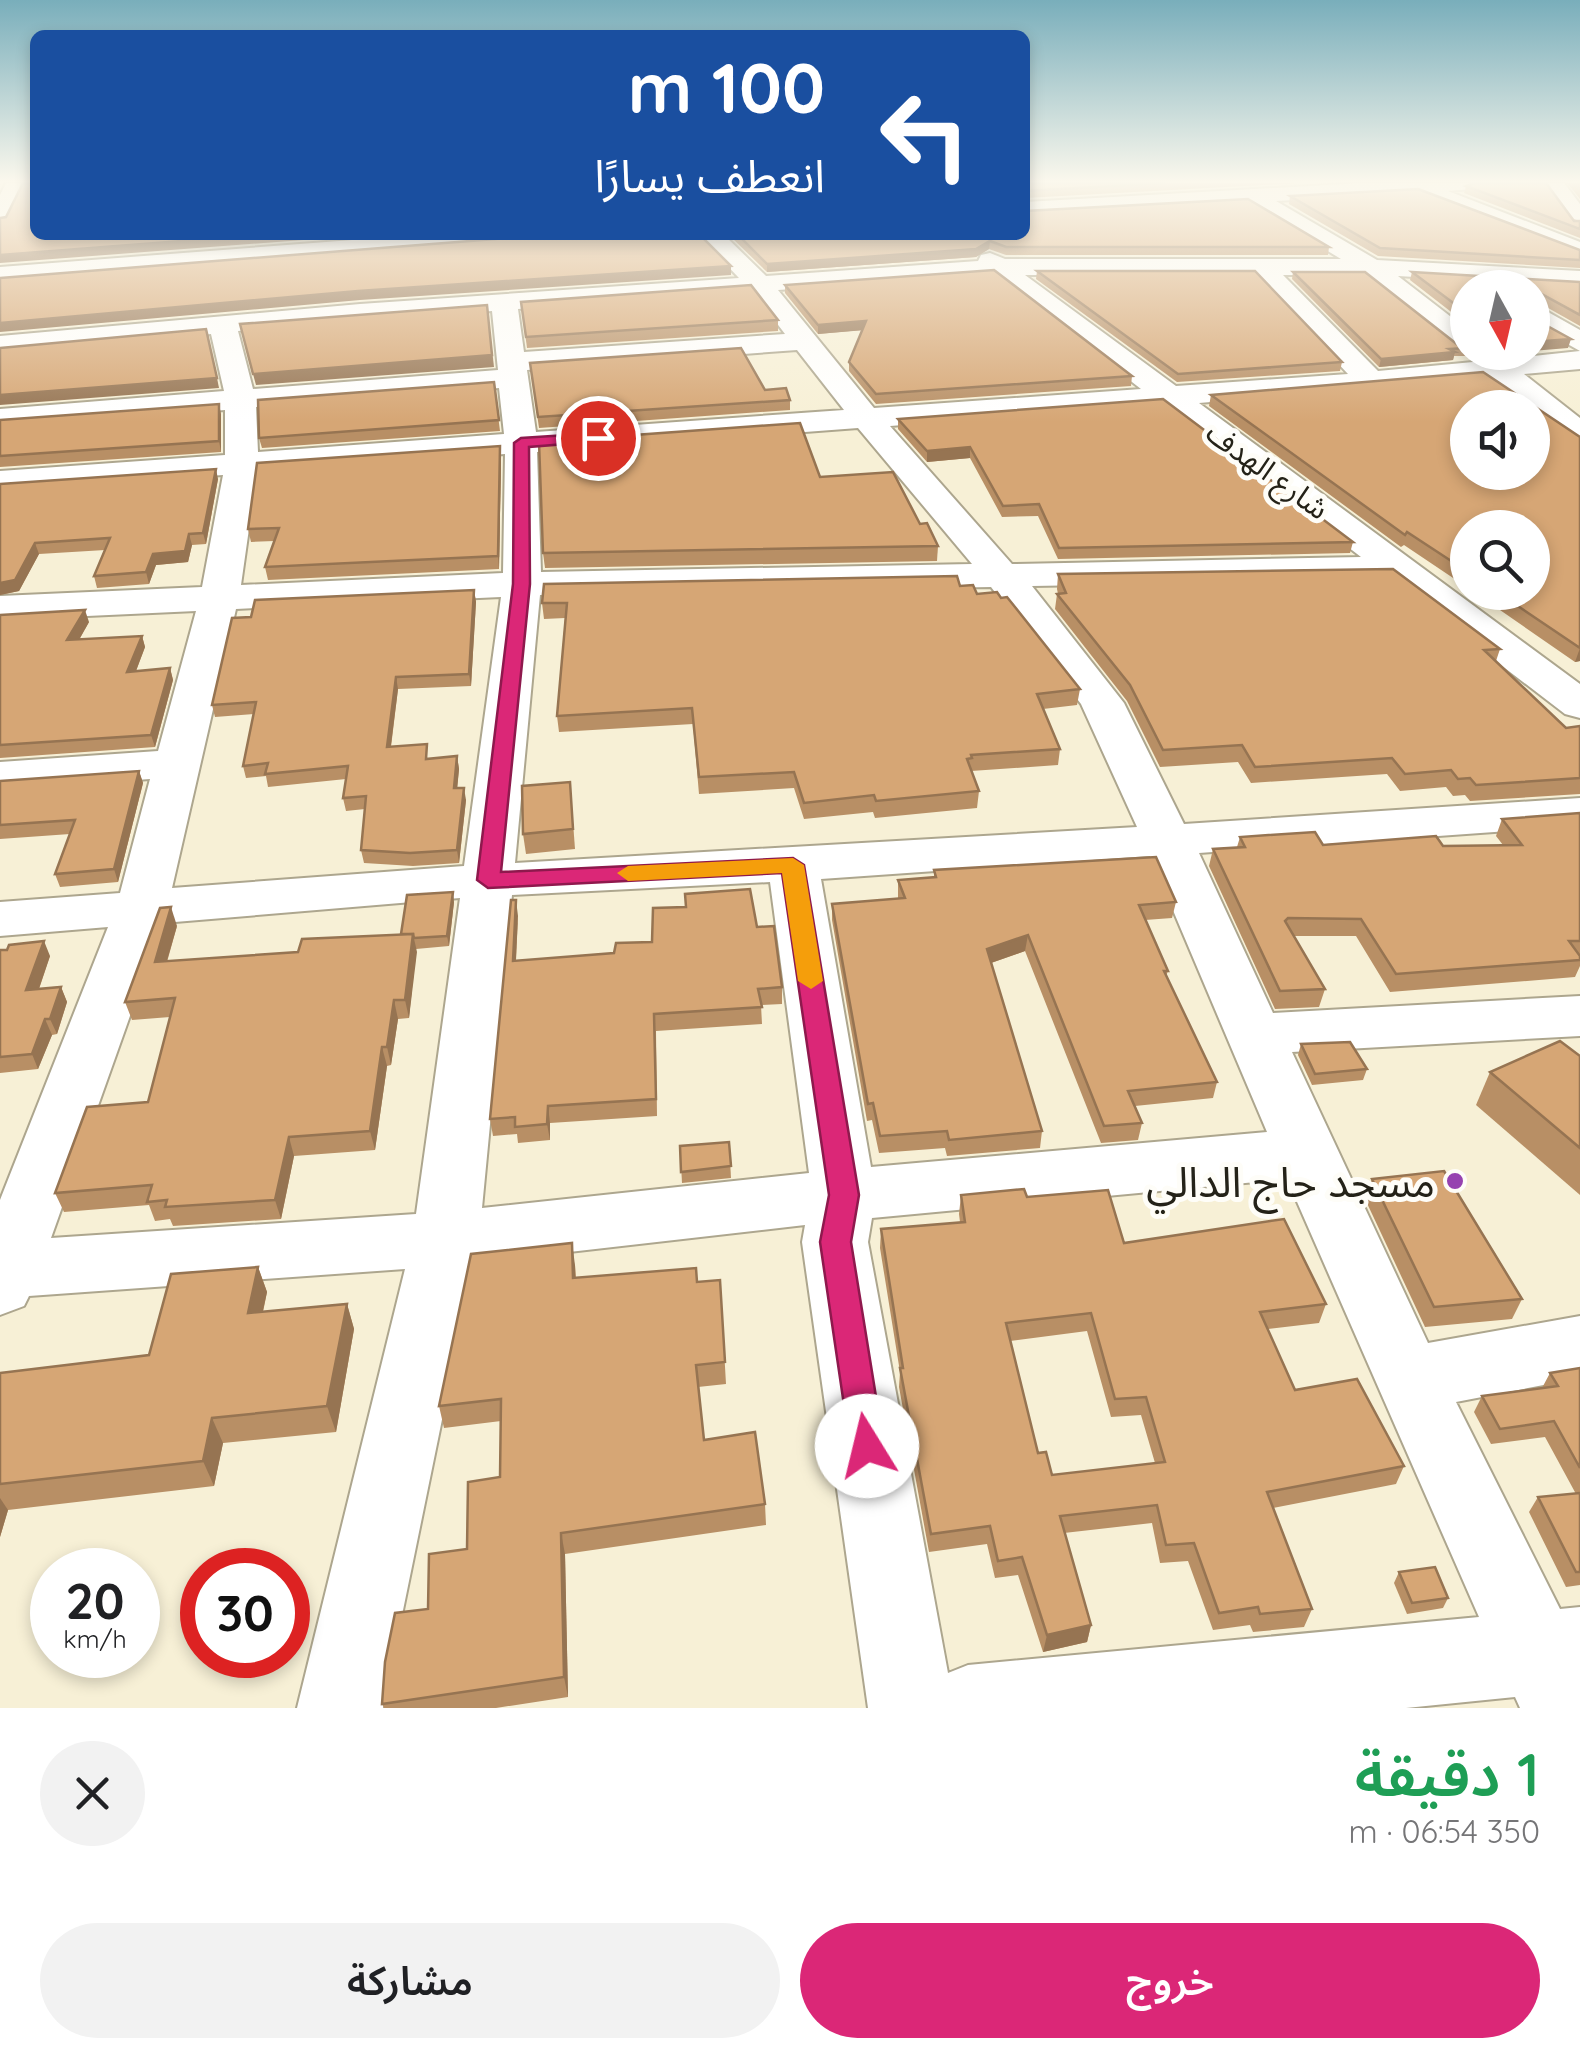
<!DOCTYPE html>
<html lang="ar">
<head>
<meta charset="utf-8">
<style>
  body { margin:0; font-family:Quicksand,"Noto Sans Arabic",sans-serif; background:#f2f2f2; color:#202124; direction:rtl; height:100vh; display:flex; flex-direction:column; font-size:38px; white-space:nowrap }
  * { box-sizing:border-box; margin:0 }
  p { font-size:32px; color:#757577 }
  .icon { flex:none; width:55px; height:55px; fill:none; stroke:currentColor; stroke-width:2; stroke-linecap:round; stroke-linejoin:round }
  .map { position:relative; height:1708px; overflow:hidden; direction:ltr }
  .sheet { display:flex; flex-direction:column; background:#fff; flex:1 }
  .sheet>* { flex:none }
  .banner { position:absolute; left:30px; top:30px; width:1000px; height:210px; border-radius:15px; box-shadow:0 5px 15px #0003; direction:rtl; background:#1a4fa0; color:#fff; overflow:hidden }
  .needle { width:65px; rotate:172deg }
  .tools { position:absolute; left:1450px; top:270px; display:grid; gap:20px }
  .tools a { display:grid; place-items:center; width:100px; height:100px; border-radius:50%; background:#fff; box-shadow:0 5px 15px #0003; font-size:50px }
  .speed { position:absolute; left:30px; top:1548px; display:flex; gap:20px; font-size:50px; font-weight:700; text-align:center }
  .speed>* { display:grid; place-content:center; width:130px; height:130px; border-radius:50%; background:#fff; box-shadow:0 5px 15px #0003; line-height:1 }
  .speed small { font-size:25px; font-weight:400 }
  .speed .limit { border:15px solid #d22; background:#fff; color:#111 }
  .pin { position:absolute; display:grid; place-items:center; width:85px; height:85px; color:#fff; margin:-42px; border:5px solid #fff; border-radius:50%; box-shadow:0 2px 10px #0007 }
  .me { position:absolute; width:110px; margin:-55px; rotate:351deg; stroke-linejoin:round; filter:drop-shadow(0 0 8px #0008) }
  .turn { display:flex; align-items:center; gap:35px; height:210px; padding:0 40px; font-size:45px }
  .turn .icon { width:130px; height:130px; stroke-width:2.5 }
  .turn b { display:block; font-size:70px; line-height:85px }
  .round { display:grid; place-items:center; flex:none; width:105px; height:105px; border-radius:52px; background:#f2f2f2 }
  .head { display:flex; align-items:center; justify-content:space-between; height:170px; padding:0 40px }
  h1 { font-size:60px; font-weight:600; line-height:75px; color:#1e9e55 }
  .action { display:flex; gap:20px; margin-top:auto; padding:20px 40px }
  .action a { flex:1; height:115px; border-radius:60px; background:#db2777; color:#fff; font-size:40px; font-weight:600; line-height:115px; text-align:center }
  .action a+a { background:#f2f2f2; color:#202124 }
  .map>svg:first-child { display:block }
</style>
</head>
<body>
<div class="map">
<svg width="1580" height="1708" viewBox="0 0 1580 1708">
  <rect width="100%" height="100%" fill="#f7f0d6"/>
  <g fill="none" stroke-linecap="round" stroke-linejoin="round">
    <g stroke="#ada68e" stroke-width="4">
      <g id="minor">
        <polygon points="6,183 28,183 8,221 0,223 0,195"/>
        <path d="M1363 183H1482L1471 189 1448 191 1580 242V257L1417 193 1276 201 1377 260 1580 271V287L1398 276 1468 330V352L1458 350 1365 275H1283L1378 371 1473 362 1477 352H1495L1504 359 1580 351 1532 324V303L1580 330V369L1524 374 1580 418V444L1569 441 1491 378 1199 403 1580 684V718L1565 714 1390 580 1032 586 1124 703 1184 824 1580 798V826L1199 853 1273 1013 1580 996V1036L1292 1052 1428 1343 1580 1316V1378L1456 1402 1560 1609 1580 1607V1708H1520L1515 1697 1406 1708H868L802 1242 805 1225 474 1263 383 1708H297L405 1269 29 1296 24 1306 0 1315V1200L108 927 0 936V902L120 893 150 779 0 790V762L158 751 196 611 0 620V596L202 587 223 475 0 491V471L225 455V410L0 427V409L224 391 211 334 0 354V336L360 304 739 278 698 235H724L766 276 978 261 981 255 990 253 1005 259H1341L1248 203 1025 216V202ZM994 275 1141 389 874 408 778 290ZM1025 275H1255L1348 374 1176 386ZM753 292 785 334 524 352 518 309ZM492 311 498 370 253 389 238 331ZM797 350 844 410 536 432 527 370ZM499 388 504 434 258 452 256 407ZM1163 405 1361 557 1012 564 890 426ZM858 428 972 564 541 572 537 452ZM505 454 503 573 241 585 257 472ZM991 587 1081 704 1137 827 515 863 540 595ZM501 597 464 866 172 888 236 609ZM1150 856 1267 1132 871 1167 821 879ZM770 882 809 1173 482 1208 512 895ZM460 898 416 1214 51 1238 163 923ZM1287 1179 1479 1617 968 1665 948 1673 868 1242 872 1218Z"/>
        <polygon points="1542,183 1564,183 1580,204 1580,227 1572,225"/>
        <polygon points="418,235 521,235 509,242 0,283 0,267"/>
      </g>
    </g>
    <use href="#minor" fill="#fff" fill-rule="evenodd"/>
  </g>
  <g fill="#b88f65" fill-rule="evenodd">
    <polygon points="1025,183 1300,183 1025,198"/>
    <polygon points="1567,183 1580,183 1580,199"/>
    <polygon points="1466,186 1580,221 1580,238 1464,193"/>
    <polygon points="1290,196 1580,250 1580,268 1378,256 1289,204"/>
    <polygon points="729,235 1025,235 1329,247 1328,255 1006,255 989,249 976,257 767,272"/>
    <polygon points="1037,271 1342,362 1340,371 1177,382 1036,279"/>
    <polygon points="1293,272 1458,345 1468,348 1466,356 1454,356 1453,360 1379,367 1292,279"/>
    <polygon points="1412,272 1580,282 1580,326 1534,300 1468,288 1468,325 1410,280"/>
    <polygon points="785,285 1132,376 1131,386 876,404 849,371 849,362 862,330 818,334 785,293"/>
    <polygon points="521,302 778,320 778,331 527,348"/>
    <polygon points="530,363 765,390 790,400 790,410 539,428"/>
    <polygon points="494,382 500,431 262,448 259,438"/>
    <polygon points="1211,395 1580,437 1580,661 1575,662 1474,592 1532,592 1468,528 1468,588 1404,545 1401,547 1209,406"/>
    <polygon points="221,414 221,452 0,467 0,420"/>
    <polygon points="898,419 1353,542 1350,553 1058,559 1038,516 1002,517 970,458 927,462 898,429"/>
    <polygon points="501,458 499,569 268,580 265,567 274,541 251,542 248,529"/>
    <polygon points="820,477 920,524 938,546 937,561 545,568 543,553"/>
    <polygon points="218,479 206,544 192,545 188,562 156,565 149,584 97,588 94,576 105,550 39,554 19,591 0,595 0,484"/>
    <polygon points="1058,574 1500,649 1496,661 1566,728 1580,726 1580,794 1470,801 1465,795 1453,796 1446,787 1400,791 1387,774 1251,783 1238,762 1160,767 1127,701 1055,609 1057,594 1058,594 1057,589"/>
    <polygon points="960,586 977,594 1001,598 1080,689 1077,705 1043,709 1060,749 1058,765 971,771 979,791 977,808 875,818 873,812 804,819 794,788 699,794 693,724 559,732 557,716 565,618 544,619 542,603"/>
    <polygon points="474,590 476,602 471,686 398,689 391,747 429,759 457,756 459,769 457,788 466,800 459,863 413,866 364,863 361,850 365,809 346,811 343,798 346,779 268,787 266,776 246,778 243,766 254,714 215,717 212,705 251,617"/>
    <polygon points="0,615 89,622 79,640 142,636 145,647 136,671 170,668 173,680 155,747 0,758"/>
    <polygon points="139,771 143,783 118,882 60,887 55,874 70,834 0,839 0,781"/>
    <polygon points="570,782 575,849 526,854 523,834"/>
    <polygon points="1580,813 1580,966 1575,977 1390,992 1356,936 1293,936 1325,989 1319,1007 1275,1009 1209,866 1213,849 1237,847 1240,837 1323,845 1503,845 1496,836 1502,819"/>
    <polygon points="934,870 1176,902 1172,918 1145,920 1168,971 1166,976 1217,1082 1213,1098 1135,1106 1142,1123 1138,1140 1101,1143 1025,951 991,963 1042,1131 1040,1148 947,1156 945,1148 879,1153 872,1120 867,1121 832,920 832,904 898,899 898,880 934,877"/>
    <polygon points="454,902 449,946 416,949 409,1018 398,1019 391,1065 387,1066 375,1150 294,1156 281,1219 173,1226 170,1219 155,1221 149,1205 64,1212 55,1193 148,1102 170,1017 132,1020 125,1002 177,926 167,962 298,952 401,934"/>
    <polygon points="518,916 516,961 614,953 652,942 757,927 782,987 782,1004 761,1005 762,1024 656,1031 657,1116 550,1123 550,1140 518,1143 517,1134 493,1136 490,1119"/>
    <polygon points="0,950 50,956 39,989 61,987 67,1002 57,1034 52,1035 38,1069 0,1073"/>
    <polygon points="1301,1044 1367,1069 1363,1080 1312,1085 1298,1055"/>
    <polygon points="1580,1056 1580,1195 1476,1105 1490,1072"/>
    <polygon points="729,1142 731,1178 682,1183 680,1146"/>
    <polygon points="1372,1179 1522,1299 1512,1319 1425,1327 1365,1199"/>
    <path d="M961 1195 1027 1197 1124 1243 1326 1304 1319 1323 1268 1329 1295 1390 1404 1466 1396 1484 1273 1508 1312 1609 1304 1627 1253 1632 1250 1625 1213 1630 1188 1561 1160 1563 1152 1523 1064 1533 1091 1625 1087 1642 1043 1652 1018 1575 995 1578 987 1544 929 1552 899 1387 900 1372 880 1248 881 1229 960 1222 959 1214ZM1087 1331 1111 1417 1141 1415 1155 1463 1052 1475 1038 1453 1010 1341Z"/>
    <polygon points="575,1265 576,1278 697,1282 720,1280 726,1384 698,1387 704,1440 765,1504 766,1525 565,1554 568,1697 496,1708 384,1708 382,1704 428,1609 467,1549 500,1477 501,1421 444,1428 439,1406"/>
    <polygon points="258,1267 267,1292 263,1312 347,1304 354,1329 336,1432 223,1443 214,1486 8,1510 0,1537 0,1373 149,1355"/>
    <polygon points="1580,1368 1580,1585 1566,1587 1529,1512 1538,1497 1576,1494 1545,1437 1491,1444 1474,1412 1482,1396 1542,1388 1550,1373"/>
    <polygon points="1399,1572 1448,1598 1443,1608 1407,1614 1394,1583"/>
  </g>
  <g fill="#967452">
    <polygon points="260,235 369,235 0,263 0,255"/>
    <polygon points="990,241 989,249 976,257 767,272 767,264"/>
    <polygon points="731,266 731,275 360,300 0,332 0,323 358,291"/>
    <polygon points="487,305 494,367 256,385 253,374"/>
    <polygon points="866,321 865,330 818,334 818,325"/>
    <polygon points="1571,339 1568,348 1532,351 1532,342"/>
    <polygon points="1455,352 1453,360 1379,367 1381,359"/>
    <polygon points="217,378 219,388 0,405 0,395"/>
    <polygon points="219,404 221,414 221,452 219,441"/>
    <polygon points="500,446 501,458 499,569 498,556"/>
    <polygon points="970,447 970,458 927,462 927,451"/>
    <polygon points="216,469 218,479 206,544 203,533"/>
    <polygon points="189,534 192,545 188,562 156,565 149,584 146,572 153,554"/>
    <polygon points="35,543 39,554 19,591 0,595 0,583"/>
    <polygon points="474,590 476,602 471,686 469,674"/>
    <polygon points="85,610 89,622 72,652 67,640"/>
    <polygon points="142,636 145,647 131,684 127,672"/>
    <polygon points="1580,648 1580,661 1575,662"/>
    <polygon points="170,668 173,680 155,747 151,735"/>
    <polygon points="396,677 398,689 389,760 387,747"/>
    <polygon points="457,756 459,769 456,801 454,788"/>
    <polygon points="139,771 143,783 118,882 114,869"/>
    <polygon points="464,788 466,800 459,863 457,850"/>
    <polygon points="453,892 454,902 449,946 447,936"/>
    <polygon points="516,900 518,916 515,977 513,961"/>
    <polygon points="171,907 177,926 161,981 155,962"/>
    <polygon points="413,934 417,952 409,1018 405,1000"/>
    <polygon points="1028,935 1025,951 985,965 987,949"/>
    <polygon points="44,941 50,956 33,1006 26,990"/>
    <polygon points="61,987 67,1002 57,1034 50,1019"/>
    <polygon points="394,1000 398,1019 391,1065 387,1047"/>
    <polygon points="45,1019 52,1035 38,1069 32,1054"/>
    <polygon points="382,1047 387,1066 375,1150 370,1131"/>
    <polygon points="548,1106 550,1123 550,1140 547,1124"/>
    <polygon points="289,1137 294,1156 281,1219 275,1200"/>
    <polygon points="572,1243 575,1265 576,1300 573,1278"/>
    <polygon points="258,1267 267,1292 257,1338 248,1313"/>
    <polygon points="347,1304 354,1329 336,1432 327,1406"/>
    <polygon points="212,1418 223,1443 214,1486 203,1461"/>
    <polygon points="0,1498 8,1510 0,1537"/>
    <polygon points="561,1533 565,1554 568,1697 564,1677"/>
    <polygon points="1091,1625 1087,1642 1043,1652 1047,1635"/>
  </g>
  <g fill="#d6a675" stroke="#967452" stroke-width="2.5" fill-rule="evenodd">
    <polygon points="23,183 35,183 35,235 260,235 0,255 0,218 6,217"/>
    <polygon points="1025,183 1166,183 1025,191"/>
    <polygon points="1475,183 1546,183 1574,221 1580,221 1580,229 1466,186"/>
    <polygon points="1418,189 1580,250 1580,260 1380,248 1290,196"/>
    <polygon points="1248,199 1329,247 1006,247 990,241 976,249 767,264 738,235 1025,235 1025,211"/>
    <polygon points="513,235 700,235 731,266 358,291 0,323 0,278 508,238"/>
    <polygon points="994,270 1132,376 876,394 849,362 866,321 818,325 785,285"/>
    <polygon points="1037,271 1255,271 1342,362 1178,374"/>
    <polygon points="1293,272 1365,272 1458,345 1468,348 1449,349 1455,352 1381,359"/>
    <polygon points="1412,272 1580,282 1580,315 1536,291 1532,293 1532,288 1468,288 1468,314"/>
    <polygon points="751,285 778,320 526,337 521,302"/>
    <polygon points="487,305 492,355 253,374 240,324"/>
    <polygon points="1532,313 1533,318 1571,339 1532,342"/>
    <polygon points="206,329 217,378 0,395 0,348"/>
    <polygon points="741,348 765,390 786,388 790,400 538,417 530,363"/>
    <path d="M1483 372 1580 437V648L1497 592H1532V528H1468V572L1407 532 1405 535 1211 395ZM1468 408H1532V472H1468Z"/>
    <polygon points="494,382 499,420 259,438 258,400"/>
    <polygon points="1163,399 1353,542 1059,548 1039,504 1003,506 970,447 927,451 898,419"/>
    <polygon points="219,404 219,441 0,456 0,420"/>
    <polygon points="800,423 820,477 893,472 920,524 927,523 938,546 543,553 539,442"/>
    <polygon points="500,446 498,556 265,567 279,528 248,529 257,463"/>
    <polygon points="216,469 203,533 189,534 185,551 153,554 146,572 94,576 110,538 35,543 15,580 0,583 0,484"/>
    <polygon points="1393,569 1500,649 1484,650 1566,728 1580,726 1580,778 1476,785 1470,778 1458,779 1451,770 1405,774 1392,758 1255,767 1242,745 1163,750 1130,685 1057,594 1066,593 1058,574"/>
    <polygon points="957,576 960,586 973,585 977,594 997,592 1001,598 1007,597 1080,689 1037,694 1060,749 971,755 972,758 967,759 979,791 876,801 874,795 804,803 794,772 699,777 692,708 557,716 567,603 542,603 544,584"/>
    <polygon points="474,590 469,674 396,677 387,747 427,744 426,759 457,756 454,788 464,788 457,850 410,853 361,850 366,796 343,798 348,766 265,774 268,763 243,766 256,702 212,705 232,618 251,617 255,600"/>
    <polygon points="85,610 67,640 142,636 127,672 170,668 151,735 0,745 0,615"/>
    <polygon points="139,771 114,869 55,874 75,820 0,825 0,781"/>
    <polygon points="570,782 573,829 523,834 522,786"/>
    <polygon points="1580,813 1580,941 1569,941 1580,956 1580,960 1396,974 1361,919 1288,918 1285,921 1325,989 1280,991 1213,849 1245,847 1240,837 1315,832 1323,845 1436,836 1443,846 1522,845 1502,819"/>
    <polygon points="1156,857 1176,902 1139,905 1168,971 1164,971 1217,1082 1128,1091 1142,1123 1104,1126 1028,935 987,949 1042,1131 949,1140 947,1131 880,1136 873,1103 868,1104 832,904 905,898 898,880 936,877 934,870"/>
    <polygon points="750,889 757,927 774,926 782,987 758,989 762,1007 654,1014 656,1099 548,1106 547,1124 515,1127 515,1117 490,1119 511,900 516,900 513,961 614,953 616,943 652,942 653,908 686,907 685,894"/>
    <polygon points="453,892 447,936 414,938 413,934 401,934 407,895"/>
    <polygon points="171,907 155,962 298,952 302,939 413,934 405,1000 394,1000 387,1047 382,1047 370,1131 289,1137 275,1200 165,1207 167,1200 147,1202 152,1185 55,1193 87,1107 148,1102 175,998 125,1002 160,908"/>
    <polygon points="44,941 26,990 61,987 50,1019 45,1019 32,1054 0,1057 0,950 7,950 9,945"/>
    <polygon points="1560,1041 1580,1056 1580,1148 1490,1072"/>
    <polygon points="1350,1042 1367,1069 1315,1074 1301,1044"/>
    <polygon points="729,1142 731,1166 681,1172 680,1146"/>
    <polygon points="1444,1171 1522,1299 1434,1307 1372,1179"/>
    <path d="M1024 1189 1027 1197 1108 1190 1124 1243 1284 1219 1326 1304 1260 1312 1295 1390 1357 1379 1404 1466 1267 1492 1312 1609 1260 1614 1258 1607 1219 1613 1194 1543 1166 1545 1157 1505 1060 1516 1091 1625 1047 1635 1022 1557 998 1561 990 1526 931 1534 900 1368H903L881 1229 965 1222 961 1195ZM1091 1313 1115 1399 1146 1397 1165 1462 1052 1475 1046 1452 1038 1453 1006 1323Z"/>
    <polygon points="572,1243 573,1278 696,1268 697,1282 720,1280 725,1362 696,1365 704,1440 755,1432 765,1504 561,1533 564,1677 382,1704 385,1662 395,1613 428,1609 429,1554 467,1549 468,1482 500,1477 501,1399 439,1406 471,1254"/>
    <polygon points="258,1267 248,1313 347,1304 327,1406 212,1418 203,1461 0,1484 0,1373 149,1355 171,1274"/>
    <polygon points="1580,1368 1580,1468 1554,1421 1500,1429 1482,1396 1558,1386 1550,1373"/>
    <polygon points="1580,1493 1580,1572 1576,1572 1538,1497"/>
    <polygon points="1435,1567 1448,1598 1412,1603 1399,1572"/>
  </g>
  <linearGradient id="sky" x2="0" y2="1"><stop stop-color="#79aebb"/><stop offset="0.43" stop-color="#fbf8ed"/><stop offset="1" stop-color="#fbf8ed" stop-opacity="0"/></linearGradient>
  <rect width="1580" height="422" fill="url(#sky)"/>
  <polygon fill="#db2777" stroke="#8e194d" stroke-width="2.5" points="598,433 603,434 603,441 529,447 530,584 501,872 793,858 804,865 859,1195 851,1242 884,1446 879,1457 867,1462 855,1457 850,1446 820,1242 829,1195 782,873 488,888 477,880 513,584 514,443 521,438"/>
  <polygon fill="#f59e0b" points="793,858 804,865 823,981 811,989 798,981 782,873 628,881 617,873 628,866"/>
  <circle fill="#9642b0" stroke="#fefdf8" stroke-width="4" cx="1455" cy="1181" r="10"/>
  <g text-anchor="middle" dominant-baseline="central" stroke-width="10" stroke-linejoin="round" paint-order="stroke">
    <g font-size="30" fill="#242218" stroke="#fefdf8">
      <text transform="translate(1268 470) rotate(36)">شارع الهدف</text>
    </g>
    <g font-size="42" fill="#242218" stroke="#fefdf8" text-anchor="end">
      <text x="1435" y="1181">مسجد حاج الدالي</text>
    </g>
  </g>
</svg>
<div class="tools">
<a><svg class="needle" viewBox="-14 -14 28 28"><path d="M0-13l5 13h-10z" fill="#e53935"/><path d="M0 13l5-13h-10z" fill="#757577"/></svg></a>
<a><svg class="icon" aria-label="sound" viewBox="0 0 24 24"><path d="M4 9h4l5-4v14l-5-4H4zM17 9q2 3 0 6"/></svg></a>
<a><svg class="icon" aria-label="search" viewBox="0 0 24 24"><circle cx="10" cy="10" r="6"/><path d="M15 15l6 6"/></svg></a>
</div>
<div class="speed"><div>20<small>km/h</small></div><div class="limit">30</div></div>
<div class="pin" style="left:598px;top:438px;background:#d93025"><svg class="icon" aria-label="arrive" viewBox="0 0 24 24"><path d="M6 21V4h12l-3 4 3 4H6"/></svg></div>
<svg class="me" style="left:867px;top:1446px" viewBox="-20 -20 40 40"><circle r="19" fill="#fff"/><path d="M0-13L10 11 0 6-10 11z" fill="#db2777"/></svg>
<div class="banner">
<div class="turn"><svg class="icon" aria-label="left" viewBox="0 0 24 24"><path d="M17 20v-9H6M10 6l-5 5 5 5"/></svg><div><b>100 m</b>انعطف يسارًا</div></div>
</div>
</div>
<section class="sheet">
<div class="head"><div><h1>1 دقيقة</h1><p>350 m · 06:54</p></div><a class="round"><svg class="icon" aria-label="close" viewBox="0 0 24 24"><path d="M6 6l12 12M18 6L6 18"/></svg></a></div>
<div class="action"><a>خروج</a><a>مشاركة</a></div>
</section>
</body>
</html>
